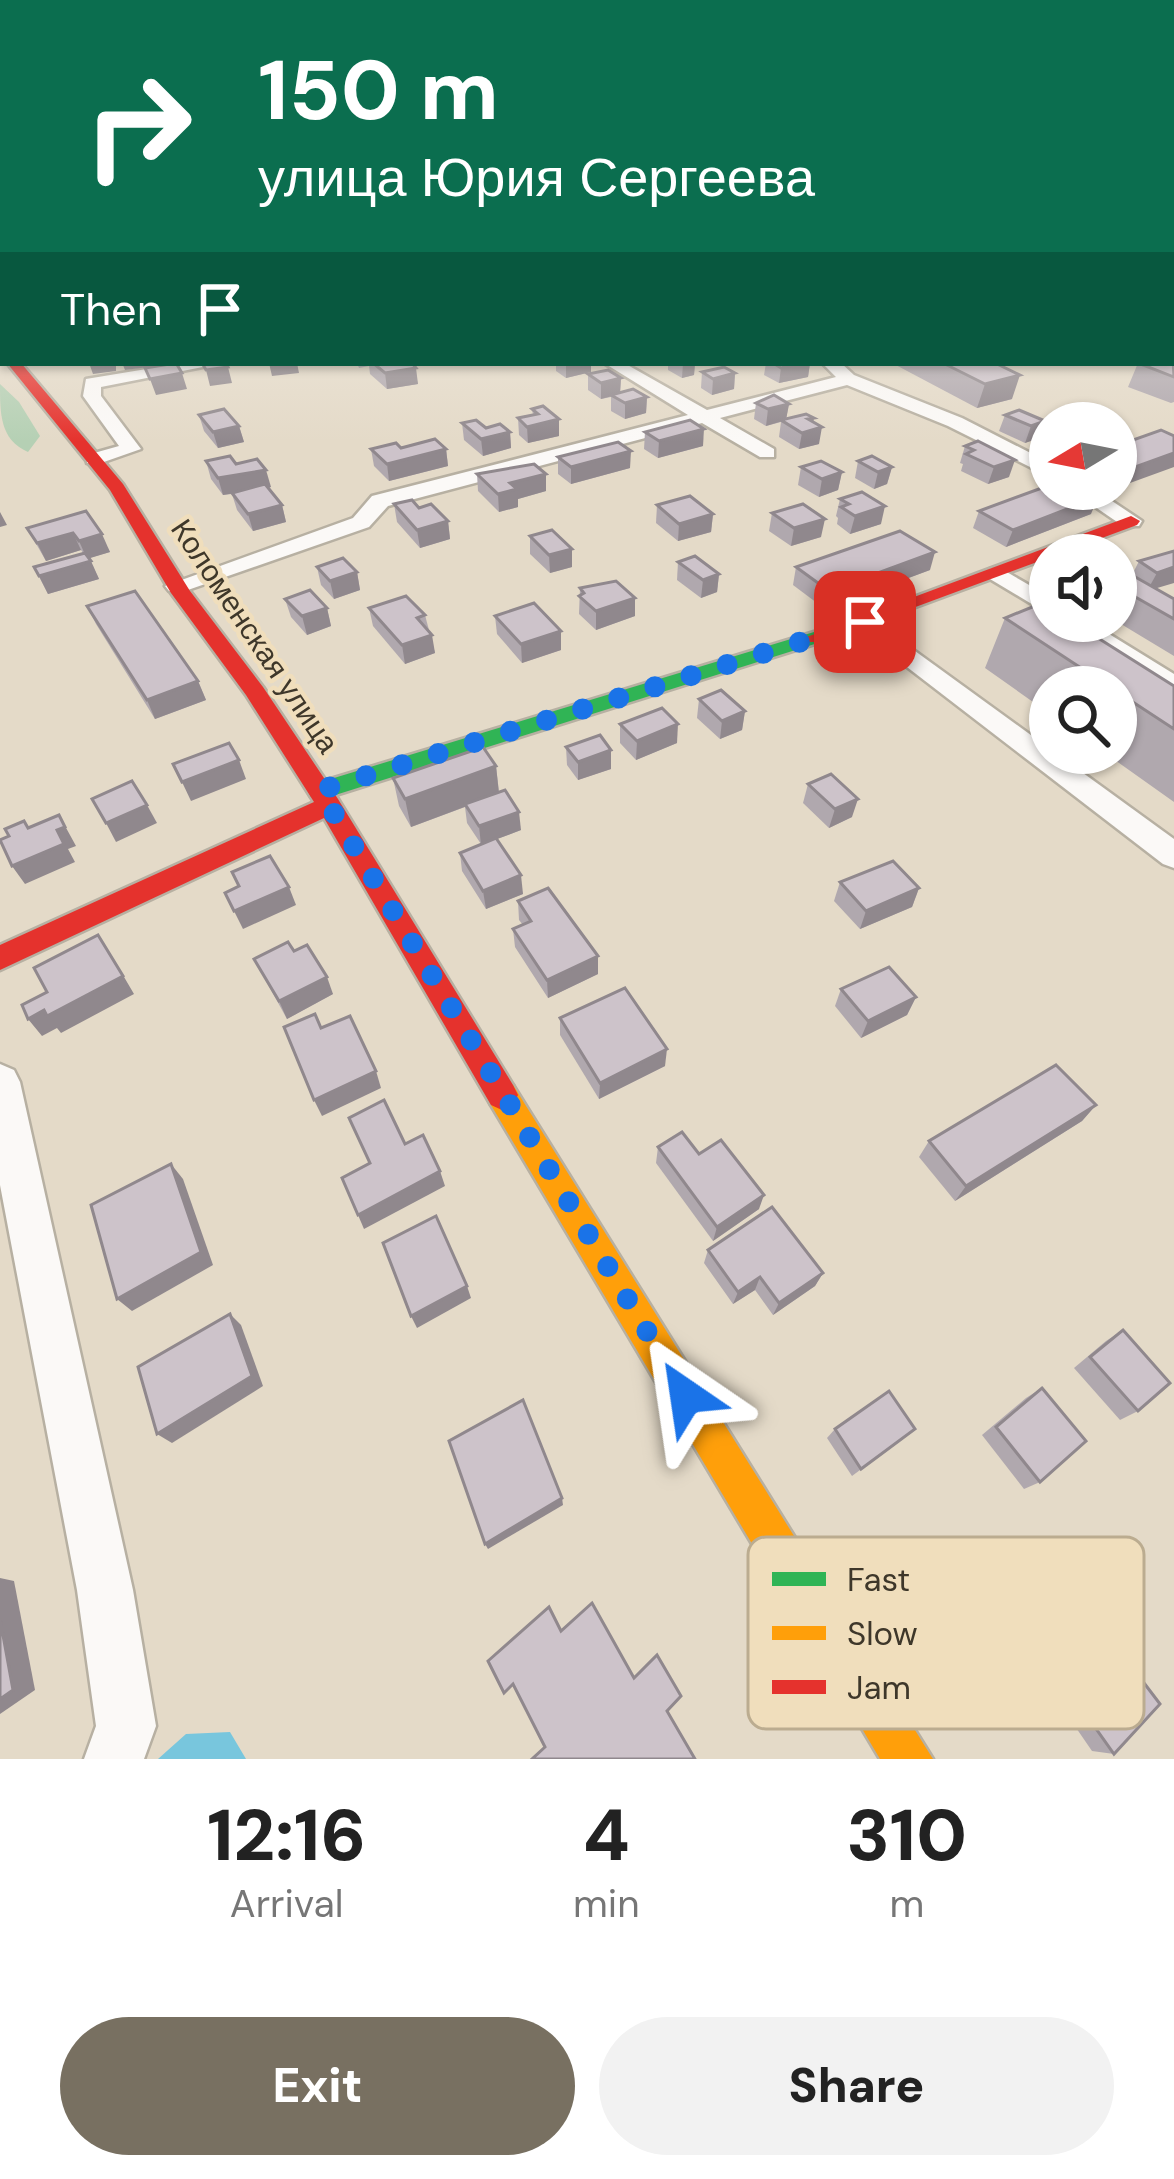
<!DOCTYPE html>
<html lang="en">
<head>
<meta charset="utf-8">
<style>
  body { margin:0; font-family:"DM Sans",sans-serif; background:#f2f2f2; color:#222; height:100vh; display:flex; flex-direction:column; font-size:45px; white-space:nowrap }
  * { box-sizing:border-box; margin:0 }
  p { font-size:39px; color:#767676 }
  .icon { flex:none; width:66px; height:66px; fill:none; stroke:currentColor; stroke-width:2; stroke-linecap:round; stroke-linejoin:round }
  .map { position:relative; height:1759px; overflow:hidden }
  .side { display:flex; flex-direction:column; background:#fff; flex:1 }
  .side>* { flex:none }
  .banner { position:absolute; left:0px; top:0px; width:1176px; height:366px; box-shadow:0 3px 9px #0004; background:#0b6e4f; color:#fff; overflow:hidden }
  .needle { width:78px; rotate:260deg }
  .tools { position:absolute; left:1029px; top:402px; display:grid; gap:24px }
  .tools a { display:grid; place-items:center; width:108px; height:108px; border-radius:50%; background:#fff; box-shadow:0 3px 9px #0004; font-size:60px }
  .pin { position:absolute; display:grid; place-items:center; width:102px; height:102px; color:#fff; margin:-51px; border-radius:24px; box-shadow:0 6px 18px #0006 }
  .me { position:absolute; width:132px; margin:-66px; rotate:328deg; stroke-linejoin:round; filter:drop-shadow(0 0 9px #0008) }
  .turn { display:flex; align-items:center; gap:42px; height:252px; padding:0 60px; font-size:54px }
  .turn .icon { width:156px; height:156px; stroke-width:2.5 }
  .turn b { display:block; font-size:84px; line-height:102px }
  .then { display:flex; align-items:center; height:114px; padding:0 60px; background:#0003; gap:24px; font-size:45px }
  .eta { display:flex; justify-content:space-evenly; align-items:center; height:204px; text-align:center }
  .eta b { font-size:72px; font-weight:800; line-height:84px }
  .action { display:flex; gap:24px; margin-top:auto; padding:24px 60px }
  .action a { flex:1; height:138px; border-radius:72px; background:#787061; color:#fff; font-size:48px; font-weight:800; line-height:138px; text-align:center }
  .action a+a { background:#f2f2f2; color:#222 }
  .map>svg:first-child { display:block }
</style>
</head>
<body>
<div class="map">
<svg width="1174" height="1759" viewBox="0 0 1174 1759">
  <rect width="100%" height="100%" fill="#e4dac8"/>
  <path fill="#b5d0b4" d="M0 384 19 402 40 436 28 452C0 440 0 414 0 384Z"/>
  <polygon fill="#78c6dd" points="230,1732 246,1759 158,1759 186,1734"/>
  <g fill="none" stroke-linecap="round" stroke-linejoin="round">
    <g stroke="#b7b0a2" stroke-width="5">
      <g id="street">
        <polygon points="3,302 3,313 0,314 0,303"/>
        <polygon points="183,363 223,363 101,387 101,396 141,449 101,463 87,463 87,455 119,446 83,396 86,379"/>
        <polygon points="604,363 624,363 707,410 836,377 823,364 841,363 854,375 962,418 1050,463 1050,477 948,426 847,385 720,418 774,449 774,457 760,457 702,423 388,506 369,527 185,591 169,591 165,586 353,518 372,496 688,415"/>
        <polygon points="1069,489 1094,489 1142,521 1139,526 1123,526"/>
        <polygon points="998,567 1050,597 1050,615 990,579 990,569"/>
        <polygon points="864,614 1174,839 1174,868 1163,864 855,627 851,622 855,617"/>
        <polygon points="1059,621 1088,621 1174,674 1174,694"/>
        <polygon points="0,1064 14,1070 20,1082 133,1590 156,1726 144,1759 84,1759 96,1726 77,1590 0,1185"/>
      </g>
    </g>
    <g stroke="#b7b0a2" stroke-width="5">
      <polygon id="fast" points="814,632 821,634 821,642 329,797 311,797 308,791 311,785"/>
    </g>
    <g stroke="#b7b0a2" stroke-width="5">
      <polygon id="slow" points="502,1080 513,1085 933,1759 880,1759 491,1105 486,1095 491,1085"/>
    </g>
    <g stroke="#b7b0a2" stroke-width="5">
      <g id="jam">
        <polygon points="7,363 21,363 123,484 190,591 263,687 338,799 513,1085 518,1095 513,1105 502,1110 491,1105 324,818 0,970 0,945 314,802 246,695 171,593 110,490"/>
        <polygon points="1131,516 1140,521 1137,525 821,642 807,642 804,638"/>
      </g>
    </g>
    <use href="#street" fill="#fbf9f7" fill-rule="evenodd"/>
    <use href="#fast" fill="#30b455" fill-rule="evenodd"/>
    <use href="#slow" fill="#ff9f0a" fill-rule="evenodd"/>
    <use href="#jam" fill="#e5322d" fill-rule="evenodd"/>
  </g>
  <g fill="#b0a8ae">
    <polygon points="1174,359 1174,402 1171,403 1128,387 1138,363 1173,363"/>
    <polygon points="357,363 412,363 418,384 387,389 370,374 369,366 359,368"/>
    <polygon points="556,363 591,363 591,372 566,378 556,371"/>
    <polygon points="668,363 695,363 694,375 682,378 668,370"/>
    <polygon points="766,363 810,363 808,377 779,383 764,375"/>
    <polygon points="892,363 995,363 1012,399 977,408"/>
    <polygon points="702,372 735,373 734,389 712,395 701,388"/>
    <polygon points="588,374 621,378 620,392 647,397 646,413 625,419 611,411 611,397 601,399 588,390"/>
    <polygon points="756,403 789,404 786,419 813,422 819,444 799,449 779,437 781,422 766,426 754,419"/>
    <polygon points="532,409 559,419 559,436 528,443 519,435 518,418 533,415"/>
    <polygon points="199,415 239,426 244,442 218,448 204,431"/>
    <polygon points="1005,415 1045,421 1039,438 1025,443 999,431"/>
    <polygon points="462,423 510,432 511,448 483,456 464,440"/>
    <polygon points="645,432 703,446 658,458 644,449"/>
    <polygon points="1174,436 1119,487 1116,486 1116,446"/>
    <polygon points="978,441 1009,477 988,484 961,471 963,464 960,463 965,446"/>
    <polygon points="401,448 446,449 448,466 389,481 374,466 371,449"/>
    <polygon points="558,457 630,468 571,484 558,474"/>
    <polygon points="206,461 236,464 271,487 268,488 282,505 286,522 253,531 237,510 232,494 223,495 211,479"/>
    <polygon points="858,461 892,467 887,484 874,489 855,478"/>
    <polygon points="801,467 842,472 838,490 819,497 798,485"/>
    <polygon points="477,474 546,474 546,491 518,499 518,507 499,512 478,491"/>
    <polygon points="840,499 881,524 850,534 837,524 838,518 836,516"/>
    <polygon points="394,504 419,508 448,521 450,539 420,548 397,522"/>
    <polygon points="657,505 713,514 711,532 678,541 656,523"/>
    <polygon points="86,511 110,552 89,558 99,579 48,594 34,567 83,553 81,550 46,561 27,528"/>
    <polygon points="979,511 1091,514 1006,547 973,528"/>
    <polygon points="772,513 821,537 791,546 769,531"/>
    <polygon points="530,536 572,567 550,573 530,554"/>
    <polygon points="1174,551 1156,588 1174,599 1174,656 1116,621 1116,566 1132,575 1139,561"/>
    <polygon points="678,562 719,574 717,592 701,598 677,580"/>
    <polygon points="317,567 357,572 360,590 334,599 321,585"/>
    <polygon points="796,567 930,570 825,609 793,585"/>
    <polygon points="580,588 635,616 596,630 579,614"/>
    <polygon points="285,599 327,608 331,626 307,635 291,617"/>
    <polygon points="87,606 198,681 206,700 155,719 96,624"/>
    <polygon points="369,608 425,615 435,653 405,664 373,626"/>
    <polygon points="495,616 561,631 561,650 522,663 497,634"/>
    <polygon points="1005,618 1174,686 1174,802 1105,753 1116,753 1116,687 1050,687 1050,714 985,668"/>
    <polygon points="699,699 745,711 742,730 720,739 697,718"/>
    <polygon points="620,724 677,743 636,760 620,743"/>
    <polygon points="566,747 611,750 611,769 578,780 567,765"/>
    <polygon points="496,766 499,792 521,830 497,839 523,894 486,909 462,871 460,853 481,844 467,823 465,807 411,827 399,806 393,778"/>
    <polygon points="808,784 852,817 829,828 803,803"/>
    <polygon points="840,882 919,888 912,907 860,929 834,901"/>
    <polygon points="518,901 598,974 548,998 515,947 513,929 523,925 519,920"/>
    <polygon points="294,951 333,994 287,1019 254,959"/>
    <polygon points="841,989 916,997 907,1015 861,1038 835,1006"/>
    <polygon points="560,1018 665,1066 599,1099 560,1035"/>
    <polygon points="1096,1105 1082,1121 955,1201 919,1157 929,1141"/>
    <polygon points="658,1147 699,1154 759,1209 713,1241 656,1163"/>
    <polygon points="708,1250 823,1273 815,1286 773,1315 755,1290 733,1304 704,1263"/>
    <polygon points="1123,1330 1138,1411 1120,1420 1074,1368 1106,1341"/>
    <polygon points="1042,1388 1040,1482 1024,1489 982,1435 1026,1398"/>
    <polygon points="835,1429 915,1429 852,1476 827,1438"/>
    <polygon points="1081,1600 1114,1754 1092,1751 1019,1645 1063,1603"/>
  </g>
  <g fill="#90888d">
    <polygon points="89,363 148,363 148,367 125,370 123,365 116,366 116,371 93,374"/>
    <polygon points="269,363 297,363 299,373 272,376"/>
    <polygon points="566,363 591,363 591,372 566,378"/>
    <polygon points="683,363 695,363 694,375 682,378"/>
    <polygon points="801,363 810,363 808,377 779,383 781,368"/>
    <polygon points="228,367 232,383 210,386 206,370"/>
    <polygon points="416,368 418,384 387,389 385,373"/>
    <polygon points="182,373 187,389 156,395 150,379"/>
    <polygon points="735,373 734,389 712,395 713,379"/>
    <polygon points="1020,375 1012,399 977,408 985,384"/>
    <polygon points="621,378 620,394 601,399 601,383"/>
    <polygon points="647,397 646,413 625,419 625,403"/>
    <polygon points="789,404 786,420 766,426 768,409"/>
    <polygon points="814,418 812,430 822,427 819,444 799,449 802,433 808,419"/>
    <polygon points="559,419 559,436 528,443 527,427"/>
    <polygon points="1045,421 1039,438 1025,443 1031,426"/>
    <polygon points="239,426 244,442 218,448 213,432"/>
    <polygon points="704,429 703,446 658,458 659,441"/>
    <polygon points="510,432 511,448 483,456 481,439"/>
    <polygon points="446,449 448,466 389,481 387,464"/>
    <polygon points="631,451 630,468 571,484 571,467"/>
    <polygon points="1174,453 1174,467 1119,487 1127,470"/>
    <polygon points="1015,460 1009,477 988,484 994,467"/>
    <polygon points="892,467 887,484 874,489 878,472"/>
    <polygon points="266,470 271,487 223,495 218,478"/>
    <polygon points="842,472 838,490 819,497 822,479"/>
    <polygon points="546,474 546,491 518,499 518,507 499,512 498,494 510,483"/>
    <polygon points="1098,497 1091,514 1006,547 1013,530"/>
    <polygon points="282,505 286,522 253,531 248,514"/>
    <polygon points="885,506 881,524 850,534 855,516"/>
    <polygon points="0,512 7,525 0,527"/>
    <polygon points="713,514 711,532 678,541 679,524"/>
    <polygon points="825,519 821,537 791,546 794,528"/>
    <polygon points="448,521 450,539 420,548 417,530"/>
    <polygon points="73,533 81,550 46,561 37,543"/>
    <polygon points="102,534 110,552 87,559 79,541"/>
    <polygon points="572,549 572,567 550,573 549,555"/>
    <polygon points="935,552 930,570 825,609 829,591"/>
    <polygon points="91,561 99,579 48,594 39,576"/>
    <polygon points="1174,567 1174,583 1147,591 1157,573"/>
    <polygon points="357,572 360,590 334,599 330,581"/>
    <polygon points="719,574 717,592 701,598 703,580"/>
    <polygon points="635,598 635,616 596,630 596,611"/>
    <polygon points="327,608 331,626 307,635 302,616"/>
    <polygon points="561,631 561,650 522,663 521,644"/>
    <polygon points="432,635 435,653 405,664 402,645"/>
    <polygon points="198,681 206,700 155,719 147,700"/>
    <polygon points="745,711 742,730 720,739 722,721"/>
    <polygon points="678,724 677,743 636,760 637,741"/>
    <polygon points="611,750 611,769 578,780 578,762"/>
    <polygon points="239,760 246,779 191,801 182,782"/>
    <polygon points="496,766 499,794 411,827 405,799"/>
    <polygon points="858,799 852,817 829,828 835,809"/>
    <polygon points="147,805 157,823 116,842 106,823"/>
    <polygon points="519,812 521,830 481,845 479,826"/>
    <polygon points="59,815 76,846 68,849 75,862 25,884 12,866"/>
    <polygon points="521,875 523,894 486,909 483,891"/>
    <polygon points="289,887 296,905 243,929 234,911"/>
    <polygon points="919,888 912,907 860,929 866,911"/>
    <polygon points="110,953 134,994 61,1033 57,1028 42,1036 28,1019"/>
    <polygon points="598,956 598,974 548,998 547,980"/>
    <polygon points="327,977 333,994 287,1019 279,1001"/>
    <polygon points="916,997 907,1015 861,1038 868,1021"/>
    <polygon points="667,1049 665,1066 599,1099 600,1083"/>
    <polygon points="376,1071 381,1088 322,1116 314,1100"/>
    <polygon points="1096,1105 1082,1121 955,1201 966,1186"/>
    <polygon points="171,1164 183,1179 213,1265 132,1311 117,1299"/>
    <polygon points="440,1171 445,1186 364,1229 358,1215"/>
    <polygon points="764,1195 759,1209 713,1241 717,1227"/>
    <polygon points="823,1273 815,1286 773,1315 779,1303"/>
    <polygon points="760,1277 755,1290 733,1304 738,1292"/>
    <polygon points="467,1286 471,1298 417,1328 411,1316"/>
    <polygon points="230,1314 241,1325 263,1386 172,1443 157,1434"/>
    <polygon points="562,1498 563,1505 488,1549 485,1544"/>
    <polygon points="0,1578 14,1581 35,1690 0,1714"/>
  </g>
  <g fill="#cdc3ca" stroke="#90888d" stroke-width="3">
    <polygon points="1173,359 1174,377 1138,363 1173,363"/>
    <polygon points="176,363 182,373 150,379 145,368"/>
    <polygon points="202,363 226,363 228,367 206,370"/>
    <polygon points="373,363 412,363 416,368 385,373"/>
    <polygon points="773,363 801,363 781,368"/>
    <polygon points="943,363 995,363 1020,375 985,384"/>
    <polygon points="724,367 735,373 713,379 702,372"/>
    <polygon points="608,370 621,378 601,383 588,374"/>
    <polygon points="633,389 647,397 625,403 611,395"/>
    <polygon points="774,395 789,404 768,409 756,403"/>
    <polygon points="543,406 559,419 527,427 518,418 538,414 532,409"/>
    <polygon points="224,409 239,426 213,432 199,415"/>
    <polygon points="1019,410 1045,421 1031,426 1005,415"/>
    <polygon points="806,414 814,418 808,419 822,427 802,433 781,420"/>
    <polygon points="476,420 486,428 500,424 510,432 481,439 462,423"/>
    <polygon points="690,420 704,429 659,441 645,432"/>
    <polygon points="1161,430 1174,436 1174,453 1127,470 1116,465 1116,446"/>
    <polygon points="435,439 446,449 387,464 371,449 396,443 401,448"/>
    <polygon points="978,441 1015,460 994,467 966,454 974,450 965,446"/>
    <polygon points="618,442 631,451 571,467 558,457"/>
    <polygon points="230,456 236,464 257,459 266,470 218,478 206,461"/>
    <polygon points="872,456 892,467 878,472 858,461"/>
    <polygon points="821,461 842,472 822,479 801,467"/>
    <polygon points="534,464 546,474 510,483 517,489 498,494 477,474"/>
    <polygon points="265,484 282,505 248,514 232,493"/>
    <polygon points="1050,485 1050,489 1082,489 1098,497 1013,530 979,511"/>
    <polygon points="862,492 885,506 855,516 841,507 849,504 840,499"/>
    <polygon points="690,496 713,514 679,524 657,505"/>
    <polygon points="412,500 419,508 431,504 448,521 417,530 394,504"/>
    <polygon points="803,504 825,519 794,528 772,513"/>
    <polygon points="86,511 102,534 79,541 73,533 37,543 27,528"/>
    <polygon points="552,530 572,549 549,555 530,536"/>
    <polygon points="900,531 935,552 829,591 796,567"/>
    <polygon points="1174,551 1174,567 1157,573 1139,561"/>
    <polygon points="85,553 91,561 39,576 34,567"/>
    <polygon points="695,556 719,574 703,580 678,562"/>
    <polygon points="343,558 357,572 330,581 317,567"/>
    <polygon points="1116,566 1174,599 1174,619 1116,586"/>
    <polygon points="616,581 635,598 596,611 579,596 584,593 580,588"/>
    <polygon points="310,590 327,608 302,616 285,599"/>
    <polygon points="135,591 198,681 147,700 87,606"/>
    <polygon points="406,596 425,615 417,618 432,635 402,645 369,608"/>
    <polygon points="534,603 561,631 521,644 495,616"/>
    <polygon points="1042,603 1050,608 1050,621 1071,621 1174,686 1174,729 1116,691 1116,687 1110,687 1005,618"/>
    <polygon points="721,690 745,711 722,721 699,699"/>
    <polygon points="662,708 678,724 637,741 620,724"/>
    <polygon points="600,735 611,750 578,762 566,747"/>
    <polygon points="229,743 239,760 182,782 173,764"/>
    <polygon points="483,747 496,766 405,799 393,778"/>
    <polygon points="831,774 858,799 835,809 808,784"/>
    <polygon points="132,781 147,805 106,823 92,799"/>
    <polygon points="505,790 519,812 479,826 465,804"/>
    <polygon points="59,815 65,827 57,830 64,844 12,866 0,840 9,836 5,829 24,821 28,828"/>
    <polygon points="496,838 521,875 483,891 460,853"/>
    <polygon points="270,856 289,887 234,911 225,893 239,886 232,872"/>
    <polygon points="893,861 919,888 866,911 840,882"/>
    <polygon points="548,888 598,956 547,980 513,929 531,921 518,901"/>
    <polygon points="98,935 123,976 47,1016 44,1010 28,1019 22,1005 47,992 34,968"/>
    <polygon points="288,942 294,951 307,945 327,977 279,1001 254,959"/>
    <polygon points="889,967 916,997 868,1021 841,989"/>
    <polygon points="625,988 667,1049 600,1083 560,1018"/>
    <polygon points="315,1014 321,1028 350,1016 376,1071 314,1100 284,1027"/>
    <polygon points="1056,1065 1096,1105 966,1186 929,1141"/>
    <polygon points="384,1100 405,1144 423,1135 440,1171 358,1215 342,1178 370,1163 349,1118"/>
    <polygon points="682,1132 699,1154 721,1140 764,1195 717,1227 658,1147"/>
    <polygon points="171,1164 201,1252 117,1299 91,1205"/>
    <polygon points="772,1207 823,1273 779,1303 760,1277 738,1292 708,1250"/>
    <polygon points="436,1216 467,1286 411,1316 383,1243"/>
    <polygon points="230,1314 252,1376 157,1434 138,1367"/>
    <polygon points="1123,1330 1170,1383 1138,1411 1090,1357"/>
    <polygon points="1042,1388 1086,1441 1040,1482 996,1427"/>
    <polygon points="889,1391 915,1429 861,1469 835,1429"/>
    <polygon points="523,1400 562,1498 485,1544 449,1441"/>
    <polygon points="1081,1600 1160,1704 1114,1754 1036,1644"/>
    <polygon points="592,1603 634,1678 657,1655 681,1696 667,1711 695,1759 532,1759 545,1747 513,1684 504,1693 488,1661 549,1607 561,1631"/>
    <polygon points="0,1619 13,1690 0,1699"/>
  </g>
  <linearGradient id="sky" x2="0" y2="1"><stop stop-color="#7bbbe4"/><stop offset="0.44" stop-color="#f3eee6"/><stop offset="1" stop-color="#f3eee6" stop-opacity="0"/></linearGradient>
  <rect width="1174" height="442" fill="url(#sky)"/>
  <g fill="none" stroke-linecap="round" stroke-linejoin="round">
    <polyline stroke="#1a73e8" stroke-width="21" stroke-dasharray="0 37.8" points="686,1396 320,790 865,622"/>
  </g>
  <g text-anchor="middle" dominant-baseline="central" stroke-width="9" stroke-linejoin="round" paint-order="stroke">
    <g font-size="30" fill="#3e372a" stroke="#f0debc">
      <text transform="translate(255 636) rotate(56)">Коломенская улица</text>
    </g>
  </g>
  <rect x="748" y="1537" width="396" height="192" rx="18" fill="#f0debc" stroke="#bbac90" stroke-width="3"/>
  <rect x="772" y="1572" width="54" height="14" fill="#30b455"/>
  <rect x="772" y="1626" width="54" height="14" fill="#ff9f0a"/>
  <rect x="772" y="1680" width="54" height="14" fill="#e5322d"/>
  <g font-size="33" fill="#3e372a">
    <text x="847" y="1591">Fast</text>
    <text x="847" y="1645">Slow</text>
    <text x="847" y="1699">Jam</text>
  </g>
</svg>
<div class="tools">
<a><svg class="needle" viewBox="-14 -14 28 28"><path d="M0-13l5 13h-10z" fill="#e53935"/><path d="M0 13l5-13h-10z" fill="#767676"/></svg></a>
<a><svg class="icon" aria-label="sound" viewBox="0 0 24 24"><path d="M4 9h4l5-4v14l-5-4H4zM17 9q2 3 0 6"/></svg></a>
<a><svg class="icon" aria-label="search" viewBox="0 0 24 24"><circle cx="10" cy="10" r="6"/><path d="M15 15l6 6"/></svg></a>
</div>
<div class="pin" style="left:865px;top:622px;background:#d93025"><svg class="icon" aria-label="arrive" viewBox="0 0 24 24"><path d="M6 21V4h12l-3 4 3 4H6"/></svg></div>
<svg class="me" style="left:686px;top:1396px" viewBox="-20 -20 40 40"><path d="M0-17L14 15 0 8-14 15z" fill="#1a73e8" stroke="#fff" stroke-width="4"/></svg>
<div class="banner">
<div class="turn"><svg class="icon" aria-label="right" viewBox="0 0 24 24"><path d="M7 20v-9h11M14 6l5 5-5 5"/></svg><div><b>150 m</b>улица Юрия Сергеева</div></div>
<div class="then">Then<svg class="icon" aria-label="arrive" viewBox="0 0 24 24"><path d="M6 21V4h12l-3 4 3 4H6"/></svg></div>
</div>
</div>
<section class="side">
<div class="eta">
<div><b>12:16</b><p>Arrival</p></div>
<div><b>4</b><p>min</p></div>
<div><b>310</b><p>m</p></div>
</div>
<div class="action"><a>Exit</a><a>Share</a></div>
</section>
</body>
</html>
